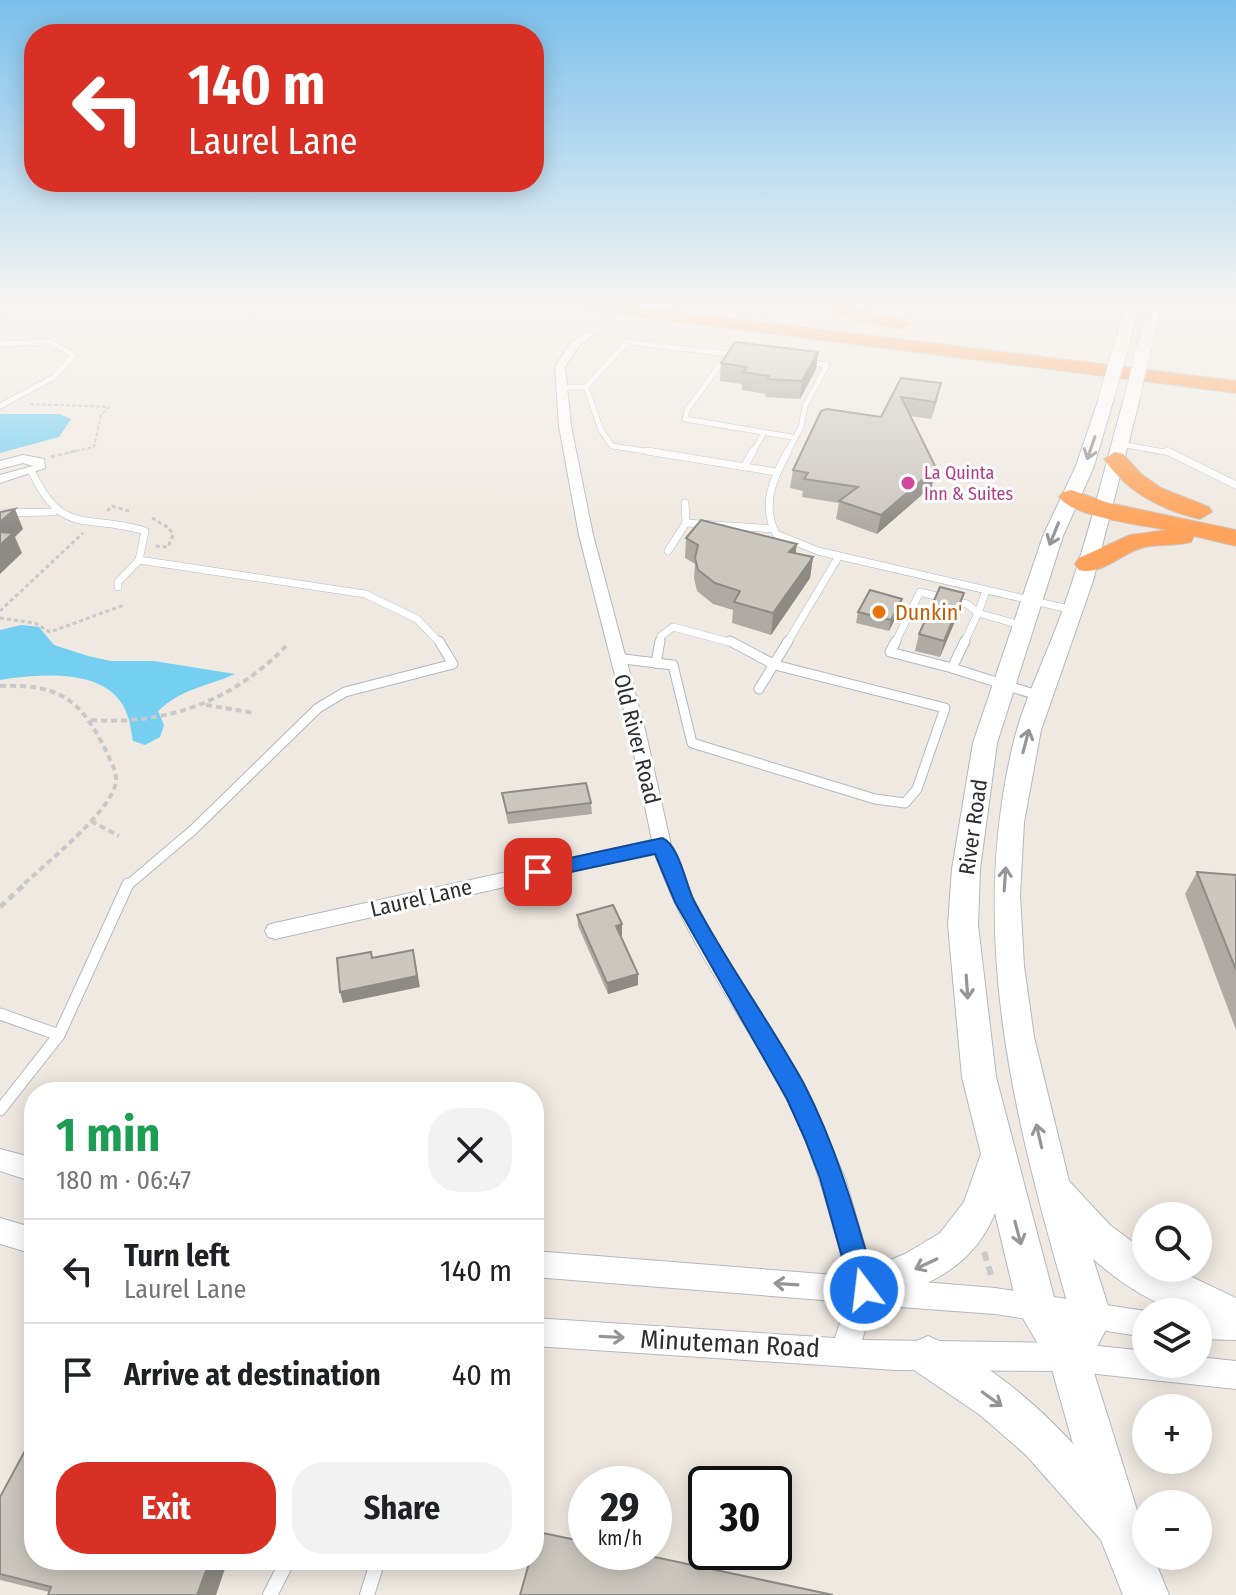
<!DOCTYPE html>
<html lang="en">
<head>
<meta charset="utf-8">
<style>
  body { margin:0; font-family:"Fira Sans Condensed",sans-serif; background:#f2f2f2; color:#202124; height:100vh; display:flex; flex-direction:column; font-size:30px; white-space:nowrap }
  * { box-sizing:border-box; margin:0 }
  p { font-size:26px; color:#757577 }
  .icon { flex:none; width:44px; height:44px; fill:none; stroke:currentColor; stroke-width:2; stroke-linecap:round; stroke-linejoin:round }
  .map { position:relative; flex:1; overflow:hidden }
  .details { position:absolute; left:24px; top:1082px; width:520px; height:488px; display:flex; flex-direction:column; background:#fff; border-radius:32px; box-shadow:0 4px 20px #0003 }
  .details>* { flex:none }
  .banner { position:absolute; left:24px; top:24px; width:520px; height:168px; border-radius:32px; box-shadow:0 4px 20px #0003; background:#d93025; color:#fff; overflow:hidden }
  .fabs { position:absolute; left:1132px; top:1202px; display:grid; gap:16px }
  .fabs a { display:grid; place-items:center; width:80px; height:80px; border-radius:50%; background:#fff; box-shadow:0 4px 20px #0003; font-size:40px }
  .speed { position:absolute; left:568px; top:1466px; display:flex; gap:16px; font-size:40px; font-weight:700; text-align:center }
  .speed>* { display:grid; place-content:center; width:104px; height:104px; border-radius:50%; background:#fff; box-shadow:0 4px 20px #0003; line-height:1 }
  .speed small { font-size:20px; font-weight:400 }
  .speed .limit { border:4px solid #111; border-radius:12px; background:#fff; color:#111 }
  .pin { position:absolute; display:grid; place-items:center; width:68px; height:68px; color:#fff; margin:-34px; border-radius:16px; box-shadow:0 4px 12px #0006 }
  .me { position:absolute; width:88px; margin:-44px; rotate:345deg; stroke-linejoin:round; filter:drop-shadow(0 0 6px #0008) }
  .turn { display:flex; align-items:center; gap:28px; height:168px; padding:0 32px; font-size:36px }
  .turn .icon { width:104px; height:104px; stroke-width:2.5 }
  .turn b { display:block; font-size:56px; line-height:68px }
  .round { display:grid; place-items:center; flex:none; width:84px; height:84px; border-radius:32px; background:#f2f2f2 }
  .headline { display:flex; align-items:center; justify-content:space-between; height:136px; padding:0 32px }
  h1 { font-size:48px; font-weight:700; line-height:60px; color:#1e9e55 }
  .action { display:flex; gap:16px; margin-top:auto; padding:16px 32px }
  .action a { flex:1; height:92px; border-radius:32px; background:#d93025; color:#fff; font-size:32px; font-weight:700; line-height:92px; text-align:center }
  .action a+a { background:#f2f2f2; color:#202124 }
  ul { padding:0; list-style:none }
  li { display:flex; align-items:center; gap:24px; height:104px; padding:0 32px; border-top:2px solid #e0e0e0 }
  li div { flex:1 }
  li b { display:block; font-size:30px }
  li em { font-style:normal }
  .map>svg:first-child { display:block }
</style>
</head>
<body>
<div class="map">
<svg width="1236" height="1595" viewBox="0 0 1236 1595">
  <rect width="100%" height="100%" fill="#efe9e1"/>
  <g fill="#75cff0">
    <polygon points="0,414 59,414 71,419 59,437 0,453"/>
    <path d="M21 625 39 627 54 645 88 656 111 661H154L235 674C206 687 183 688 158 711L164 725 160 737 145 745 133 741C131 733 131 724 128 717 113 666 39 674 0 680V630Z"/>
  </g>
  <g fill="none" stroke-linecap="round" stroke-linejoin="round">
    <g stroke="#b4b7c1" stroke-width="6">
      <g id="lane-far4">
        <polyline points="0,312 18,305"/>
        <polyline points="0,344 50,342 74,355 54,377 0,406"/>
        <polyline points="727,355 687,410 685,419 792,437"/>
        <polyline points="562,387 586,387 601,430 612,446 659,453"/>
        <polyline points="586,387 627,342 738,355"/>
        <polyline points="1120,444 1171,453"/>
        <polyline points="752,453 764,433"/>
        <polyline points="787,453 801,427 805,406 827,365 808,362"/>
      </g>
    </g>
    <g stroke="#b4b7c1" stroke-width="8">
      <g id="lane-far3">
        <polyline points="647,451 776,472"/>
        <path d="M788 451C773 479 761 504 776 534L818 551 1073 610"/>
        <polyline points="1167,451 1236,485"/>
        <polyline points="744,467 753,451"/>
        <path d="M32 472C63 538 87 513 145 531L139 560 365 594 417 619 440 643"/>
        <polyline points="685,503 686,523 774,529"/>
        <polyline points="0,513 54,512"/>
        <polyline points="668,551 686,523"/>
        <polyline points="118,587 118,582 139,560"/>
        <polyline points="660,643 661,636 673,627 733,643"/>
        <polyline points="787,643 839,556"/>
        <polyline points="895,643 920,592 967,604 978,613 986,591"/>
        <polyline points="964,643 978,613 1024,626"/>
      </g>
    </g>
    <g stroke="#b4b7c1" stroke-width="11">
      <g id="lane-far2">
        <polyline points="896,641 890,652 952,668"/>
        <polyline points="965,641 952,668 1040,696"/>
        <polyline points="616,658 656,663"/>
        <polyline points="656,663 673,665 692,743 875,799 905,803 917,789 945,708 775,665 730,641"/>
        <polyline points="656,663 660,641"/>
        <polyline points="759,689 788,641"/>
        <polyline points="127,886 193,830 318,708 345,692 453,664 439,641"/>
      </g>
    </g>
    <g stroke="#b4b7c1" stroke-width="13">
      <g id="lane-far1">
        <polyline points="0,1014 59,1035"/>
        <polyline points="0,1110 59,1035 128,884"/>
      </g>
    </g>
    <g stroke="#b4b7c1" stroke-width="16">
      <g id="lane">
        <polyline points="270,1595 288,1560"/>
        <polyline points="367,1595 378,1560"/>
      </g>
    </g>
    <g stroke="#b4b7c1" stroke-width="2">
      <g id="street">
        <path d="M589 331 594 334 579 346 565 367 571 426 593 535 645 730 671 845 685 883 712 934 803 1085 845 1178 874 1278 995 1288 1152 1312H1146V1337L995 1314 873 1305 862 1340 1069 1343 1146 1351V1364H1198V1357L1236 1361V1389L1069 1371 896 1370 534 1346V1318L835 1338 847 1302 534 1277V1251L847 1276C830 1214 815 1153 785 1096 743 1015 684 941 655 853L275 939 268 937 265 931 268 925 275 923 652 840 629 730 579 535 559 426 555 367 571 342Z"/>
        <polygon points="23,455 44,459 45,468 0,483 0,475 33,466 23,463 0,469 0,461"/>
        <polygon points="0,1149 34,1158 34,1182 0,1171"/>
        <polygon points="0,1218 34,1228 34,1254 0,1244"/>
        <polygon points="1198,1311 1236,1312 1236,1340 1198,1339"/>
      </g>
    </g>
    <g stroke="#b4b7c1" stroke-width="2">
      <g id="secondary">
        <polygon points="1125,305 1139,305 1130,340 1123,344 1116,340"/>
        <polygon points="1147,305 1161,305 1152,343 1145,347 1138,343"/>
        <path d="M1100 395 1114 398 1094 466 1063 536 997 743 980 869 978 925 996 1077 1055 1301 1068 1320 1071 1315C1017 1129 967 943 1012 749 1023 699 1048 654 1064 606 1088 539 1104 470 1123 402L1137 399 1139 402 1093 581 1041 730 1024 822 1020 895 1024 966 1034 1037 1069 1181 1110 1225 1146 1252V1268H1173L1236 1298V1338L1198 1321V1312C1160 1312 1121 1283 1093 1259L1112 1318 1090 1360 1146 1539V1556H1153L1169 1595H1123L1101 1540 1026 1455 980 1415 914 1370 908 1356 914 1342 928 1336C982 1358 1034 1401 1073 1444L1051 1366 1018 1310 995 1213C970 1274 921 1286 864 1309L850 1304 845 1290 850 1276 905 1254 940 1233 964 1202 981 1154 962 1077 948 925 952 869 973 743 1043 536 1076 466Z"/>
      </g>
    </g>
    <g stroke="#c9c9c9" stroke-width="2">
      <g id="highway">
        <polygon points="578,305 626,305 1236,381 1236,393 587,310"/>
        <polygon points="820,305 845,305 907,320 910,324 901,329 856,321"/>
        <path d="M1115 452 1123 454 1141 474 1161 488 1209 507 1212 512 1200 519C1161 510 1127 492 1104 459Z"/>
        <path d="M1071 490 1109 503 1236 530V546L1194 536 1191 542C1176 546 1160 544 1145 547 1122 552 1103 576 1079 570L1075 564 1079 558 1130 535 1167 530C1142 525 1073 517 1059 497L1063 492Z"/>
      </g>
    </g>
    <polyline stroke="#c9c9c9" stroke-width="2" stroke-dasharray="4 2" stroke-linecap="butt" points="30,404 109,407 101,415 94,447 66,453"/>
    <g stroke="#c9c9c9" stroke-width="3" stroke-dasharray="4 3" stroke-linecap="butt">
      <polyline points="51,457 75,451"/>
      <polyline points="107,511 112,506 132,512"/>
      <polyline points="152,518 169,528 173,535 168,547 155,546"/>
      <polyline points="0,611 83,533"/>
      <polyline points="0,618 35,623 50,632 124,605"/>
    </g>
    <g stroke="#c9c9c9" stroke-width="4" stroke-dasharray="6 4" stroke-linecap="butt">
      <path d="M0 686C59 684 80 698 106 751 111 762 119 774 115 786 106 816 46 863 22 886"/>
      <polyline points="206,705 255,713"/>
      <path d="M91 720C167 725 233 701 286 646"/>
      <polyline points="91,821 119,836"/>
    </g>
    <polyline stroke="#c9c9c9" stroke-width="5" stroke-dasharray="7 5" stroke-linecap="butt" points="0,907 25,884"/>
    <polyline stroke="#c9c9c9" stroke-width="6" stroke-dasharray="9 6" stroke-linecap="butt" points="984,1252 992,1278"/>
    <use href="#lane-far4" stroke="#fff" stroke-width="5"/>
    <use href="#lane-far3" stroke="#fff" stroke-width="7"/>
    <use href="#lane-far2" stroke="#fff" stroke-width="9"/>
    <use href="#lane-far1" stroke="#fff" stroke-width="11"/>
    <use href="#lane" stroke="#fff" stroke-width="14"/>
    <use href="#street" fill="#fff" fill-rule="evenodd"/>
    <use href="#secondary" fill="#fff" fill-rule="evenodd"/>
    <use href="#highway" fill="#ffa35c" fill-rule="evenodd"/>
    <g stroke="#b4b7c1" stroke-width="16" stroke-linecap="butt">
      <g id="secondary-bridge">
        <polyline points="1106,398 1123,340"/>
        <polyline points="1131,402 1145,343"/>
      </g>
    </g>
    <use href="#secondary-bridge" stroke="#fff" stroke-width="15"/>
  </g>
  <g fill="#afaba4">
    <polygon points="818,352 816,369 800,399 765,397 766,394 742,390 742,384 720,381 721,363"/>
    <polygon points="901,378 937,400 931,419 910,416 936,468 932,486 877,534 836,519 839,503 802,497 803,491 790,488 793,470 881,417"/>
    <polygon points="686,538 796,553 813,557 810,578 771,635 732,623 733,610 713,604 697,591 694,578 695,564 685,558"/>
    <polygon points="900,609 889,631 856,623 858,612"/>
    <polygon points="960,609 940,657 915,651 919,634"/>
    <polygon points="502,793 591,803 592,814 508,824"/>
    <polygon points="1197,872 1236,875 1236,1030 1185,894"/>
    <polygon points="577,915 622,924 622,936 620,936 638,985 608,994 578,926"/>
    <polygon points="0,1497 228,1560 49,1592 0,1580"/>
  </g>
  <g fill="#8e8b86">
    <polygon points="818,352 816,369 800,399 802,381"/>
    <polygon points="941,383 937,400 931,419 935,402"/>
    <polygon points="936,468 932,486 877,534 881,515"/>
    <polygon points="15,509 23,529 15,537 22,553 0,574 0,522"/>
    <polygon points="797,544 794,564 789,552"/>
    <polygon points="813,557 810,578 771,635 773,613"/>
    <polygon points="964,593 960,609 940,657 944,641"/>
    <polygon points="902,599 900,609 889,631 891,620"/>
    <polygon points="622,924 622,936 616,937 616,926"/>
    <polygon points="413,950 420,987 343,1003 340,992"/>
    <polygon points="638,974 638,985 608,994 607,983"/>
    <polygon points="210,1560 228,1560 216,1595 197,1595"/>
  </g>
  <g fill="#cbc7bf" stroke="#8e8b86" stroke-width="2">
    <polygon points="735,342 818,352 802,381 767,379 769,376 743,372 747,367 721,363"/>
    <polygon points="901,378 941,383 935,402 901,397 936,468 881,515 839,501 858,487 804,479 808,473 793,470 821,411 827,409 881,417"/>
    <polygon points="15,509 0,522 0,512"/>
    <polygon points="701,520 797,544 789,552 813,557 773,613 734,602 740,591 715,583 698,570 695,558 698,545 686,538"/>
    <polygon points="0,532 13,533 0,545"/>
    <polygon points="940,587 964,593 944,641 919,634"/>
    <polygon points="870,590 902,599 891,620 858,612"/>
    <polygon points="586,783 591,803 507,813 502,793"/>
    <polygon points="1197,872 1236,875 1236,970"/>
    <polygon points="613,905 622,924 616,926 638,974 607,983 577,915"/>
    <polygon points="413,950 417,976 340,992 337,958 371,952 372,958"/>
    <polygon points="34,1434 34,1560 210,1560 197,1595 48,1595 51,1587 0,1574 0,1497"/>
    <polygon points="538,1532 586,1542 586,1552 631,1552 833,1595 520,1595 530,1560 534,1560 534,1548"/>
  </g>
  <defs><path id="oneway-shaft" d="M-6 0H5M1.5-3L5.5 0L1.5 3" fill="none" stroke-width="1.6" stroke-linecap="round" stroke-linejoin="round" transform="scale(2)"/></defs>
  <g stroke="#969696">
    <use href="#oneway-shaft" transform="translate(1091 448) rotate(109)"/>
    <use href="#oneway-shaft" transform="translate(1054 534) rotate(112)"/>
    <use href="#oneway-shaft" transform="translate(1026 741) rotate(-75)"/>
    <use href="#oneway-shaft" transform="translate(1005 879) rotate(-86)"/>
    <use href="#oneway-shaft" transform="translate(967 987) rotate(86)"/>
    <use href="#oneway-shaft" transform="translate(1039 1136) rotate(-103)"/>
    <use href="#oneway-shaft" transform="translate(1018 1233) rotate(75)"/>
    <use href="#oneway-shaft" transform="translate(926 1264) rotate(155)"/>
    <use href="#oneway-shaft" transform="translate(786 1284) rotate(-176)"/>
    <use href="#oneway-shaft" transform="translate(612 1337) rotate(3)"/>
    <use href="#oneway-shaft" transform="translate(992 1399) rotate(36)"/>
  </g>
  <linearGradient id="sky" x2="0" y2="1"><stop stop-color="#7abfeb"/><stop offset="0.58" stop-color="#f8f5f2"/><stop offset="1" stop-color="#f8f5f2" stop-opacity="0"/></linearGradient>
  <rect width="1236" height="528" fill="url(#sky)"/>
  <path fill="#1a73e8" stroke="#114b97" stroke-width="2" d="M662 838C679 844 686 885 694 901 727 964 770 1022 804 1084 838 1150 857 1220 877 1290L873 1300 864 1304 854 1300 820 1178 805 1139 787 1099 675 902 655 854 538 879 528 872 538 865Z"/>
  <circle fill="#d1479c" stroke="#fff" stroke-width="3" cx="908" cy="483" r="8"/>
  <circle fill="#e8710a" stroke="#fff" stroke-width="3" cx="879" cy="612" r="8"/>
  <g text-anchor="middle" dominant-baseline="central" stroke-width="6" stroke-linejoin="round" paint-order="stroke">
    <g font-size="18" fill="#b23c85" stroke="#fff" text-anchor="start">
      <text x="924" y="473">La Quinta<tspan x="924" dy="21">Inn &amp; Suites</tspan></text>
    </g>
    <g font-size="22" fill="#c56008" stroke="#fff" text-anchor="start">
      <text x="895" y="612">Dunkin'</text>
    </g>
    <g font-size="22" fill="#2e2e2e" stroke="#fff">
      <text transform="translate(637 739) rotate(76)">Old River Road</text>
      <text transform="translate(973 827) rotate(-82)">River Road</text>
      <text transform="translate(421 898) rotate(-13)">Laurel Lane</text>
    </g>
    <g font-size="26" fill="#2e2e2e" stroke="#fff">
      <text transform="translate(730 1344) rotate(3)">Minuteman Road</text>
    </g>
  </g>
</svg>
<div class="fabs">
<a><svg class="icon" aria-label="search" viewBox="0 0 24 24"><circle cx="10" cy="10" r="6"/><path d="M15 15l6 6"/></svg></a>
<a><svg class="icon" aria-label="layers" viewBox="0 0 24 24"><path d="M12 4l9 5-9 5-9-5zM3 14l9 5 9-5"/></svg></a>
<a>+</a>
<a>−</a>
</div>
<div class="speed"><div>29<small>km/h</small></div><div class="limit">30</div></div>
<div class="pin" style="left:538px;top:872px;background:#d93025"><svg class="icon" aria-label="arrive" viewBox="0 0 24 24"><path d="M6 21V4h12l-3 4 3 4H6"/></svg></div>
<svg class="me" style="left:864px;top:1290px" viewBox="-20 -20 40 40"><circle r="17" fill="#1a73e8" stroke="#fff" stroke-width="3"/><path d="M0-11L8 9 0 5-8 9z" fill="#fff"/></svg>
<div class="banner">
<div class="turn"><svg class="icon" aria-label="left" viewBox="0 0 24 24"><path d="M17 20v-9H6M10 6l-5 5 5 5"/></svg><div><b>140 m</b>Laurel Lane</div></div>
</div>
<section class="details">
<div class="headline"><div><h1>1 min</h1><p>180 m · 06:47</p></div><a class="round"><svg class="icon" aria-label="close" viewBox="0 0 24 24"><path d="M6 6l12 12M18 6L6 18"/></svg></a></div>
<ul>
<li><svg class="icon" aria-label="left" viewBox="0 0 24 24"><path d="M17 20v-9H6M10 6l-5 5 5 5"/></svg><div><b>Turn left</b><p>Laurel Lane</p></div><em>140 m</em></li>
<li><svg class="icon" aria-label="arrive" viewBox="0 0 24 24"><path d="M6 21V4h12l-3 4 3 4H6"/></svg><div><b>Arrive at destination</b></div><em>40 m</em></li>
</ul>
<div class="action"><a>Exit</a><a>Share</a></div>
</section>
</div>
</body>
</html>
